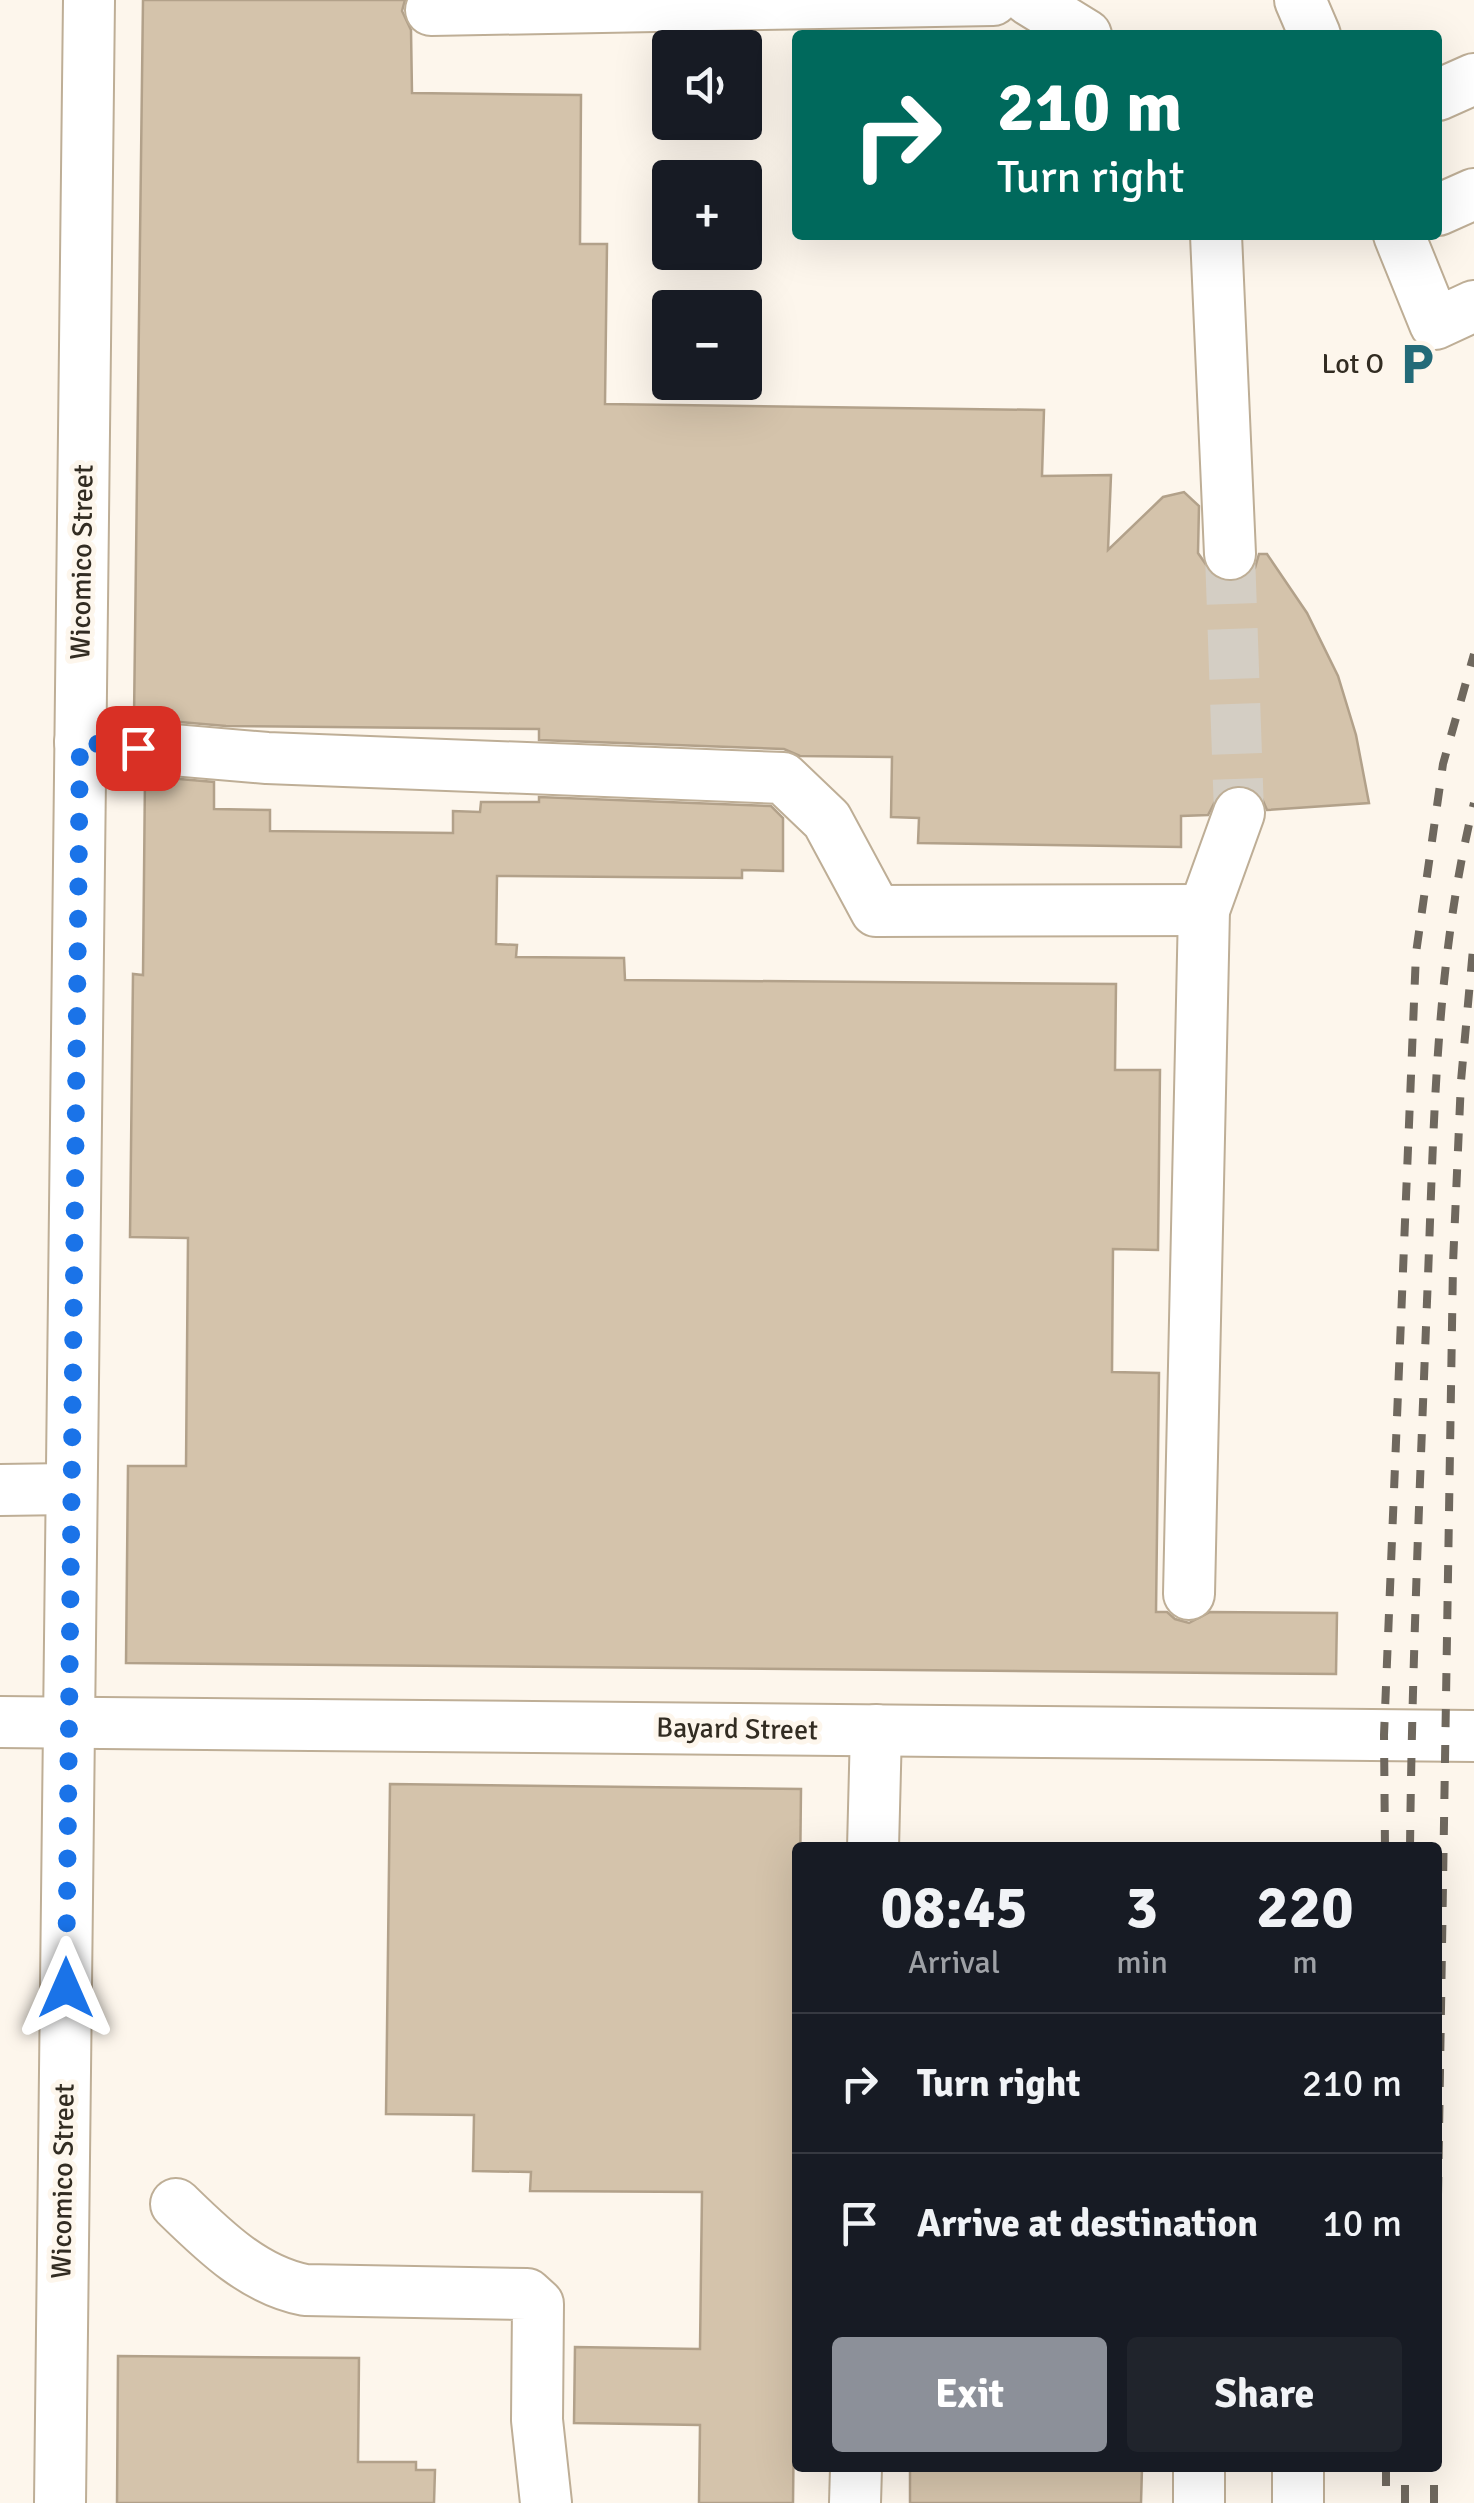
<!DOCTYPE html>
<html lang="en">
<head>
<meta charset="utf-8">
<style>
  body { margin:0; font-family:Signika,sans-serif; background:#20242c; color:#f1f3f6; height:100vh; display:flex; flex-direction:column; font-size:38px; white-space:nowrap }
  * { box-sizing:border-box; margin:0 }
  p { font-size:32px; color:#9ea1a6 }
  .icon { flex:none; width:55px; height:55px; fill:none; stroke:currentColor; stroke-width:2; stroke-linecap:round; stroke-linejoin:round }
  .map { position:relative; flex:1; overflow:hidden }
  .sheet { position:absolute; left:792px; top:1842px; width:650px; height:630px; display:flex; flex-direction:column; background:#171b24; border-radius:10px; box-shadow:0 10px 40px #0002 }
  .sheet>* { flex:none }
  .banner { position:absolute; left:792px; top:30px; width:650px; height:210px; border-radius:10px; box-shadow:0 10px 40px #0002; background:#00695c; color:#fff; overflow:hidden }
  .controls { position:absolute; left:652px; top:30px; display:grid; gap:20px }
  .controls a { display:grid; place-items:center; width:110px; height:110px; border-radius:10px; background:#171b24; box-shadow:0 10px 40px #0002; font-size:50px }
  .pin { position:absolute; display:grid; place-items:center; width:85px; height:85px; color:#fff; margin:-42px; border-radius:20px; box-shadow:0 5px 15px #0006 }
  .me { position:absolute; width:110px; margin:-55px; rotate:0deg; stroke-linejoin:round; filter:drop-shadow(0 0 8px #0008) }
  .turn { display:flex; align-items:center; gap:35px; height:210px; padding:0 40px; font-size:45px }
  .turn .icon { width:130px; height:130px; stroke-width:2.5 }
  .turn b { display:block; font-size:70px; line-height:85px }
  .eta { display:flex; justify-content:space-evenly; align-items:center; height:170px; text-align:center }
  .eta b { font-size:60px; font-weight:700; line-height:70px }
  .action { display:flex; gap:20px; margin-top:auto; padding:20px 40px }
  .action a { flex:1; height:115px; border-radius:10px; background:#8c9099; color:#fff; font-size:40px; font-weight:700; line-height:115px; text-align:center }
  .action a+a { background:#20242c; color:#f1f3f6 }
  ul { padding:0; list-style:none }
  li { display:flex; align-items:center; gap:30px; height:140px; padding:0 40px; border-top:2px solid #363941 }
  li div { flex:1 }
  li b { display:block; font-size:38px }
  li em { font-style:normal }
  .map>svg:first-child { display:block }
</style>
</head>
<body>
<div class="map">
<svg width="1474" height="2503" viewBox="0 0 1474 2503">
  <rect width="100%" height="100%" fill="#fdf6ec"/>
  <g fill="#d4c3ab" stroke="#b2a18a" stroke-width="2.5">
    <polygon points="143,0 405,0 402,11 411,30 412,93 581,95 580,244 607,244 605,404 1044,410 1042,476 1111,475 1108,550 1163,497 1184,492 1199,506 1198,553 1216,579 1230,583 1245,579 1255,568 1259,554 1267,554 1307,613 1338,676 1356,735 1369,803 1267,810 1260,794 1250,786 1235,785 1220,792 1208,815 1181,816 1181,847 918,843 919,818 891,817 892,757 800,756 784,749 539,740 539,729 226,726 134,718"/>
    <polygon points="145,776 214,782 214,809 270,810 270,831 453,833 453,811 480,812 481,802 539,802 539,797 771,806 783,818 783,871 742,870 742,878 497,876 496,944 517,945 516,957 624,958 625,980 1116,984 1115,1070 1160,1070 1158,1250 1113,1249 1112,1372 1159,1373 1156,1612 1167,1612 1175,1619 1189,1623 1210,1612 1337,1613 1336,1674 126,1663 128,1466 186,1466 188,1238 130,1237 133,974 143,975"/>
    <polygon points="390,1784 801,1789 793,2503 699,2503 700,2425 574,2423 575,2347 700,2349 702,2192 530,2191 531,2172 473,2171 474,2115 386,2114"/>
    <polygon points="118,2356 359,2358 358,2462 416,2462 416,2470 435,2470 434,2503 117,2503"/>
    <polygon points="910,2468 1142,2468 1141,2503 910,2503"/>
  </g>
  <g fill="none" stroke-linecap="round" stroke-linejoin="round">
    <polyline stroke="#d4cec4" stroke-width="50" stroke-dasharray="50 25" stroke-linecap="butt" points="1230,554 1239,813"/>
    <g stroke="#beae96" stroke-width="54">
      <g id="minor">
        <polyline points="1029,0 1086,35"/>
        <polyline points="1300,0 1315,35"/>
        <polyline points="431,10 993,0"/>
        <polyline points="1438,95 1474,79"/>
        <polyline points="1438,210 1474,194"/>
        <polyline points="1216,235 1230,554"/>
        <polyline points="1399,235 1435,324 1474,306"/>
        <polyline points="80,742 267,758 783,778 827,820 876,911 1204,910"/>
        <polyline points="0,1490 69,1489"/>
        <polyline points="1189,1594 1204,910 1239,813"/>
        <polyline points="0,1722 1474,1736"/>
        <polyline points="873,1848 876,1730"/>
        <path d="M176 2204C213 2240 253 2280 305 2290L527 2294 538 2304 537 2420 546 2503"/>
        <polyline points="60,2503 89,0"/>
        <polyline points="855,2503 856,2468"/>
        <polyline points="1199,2503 1199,2468"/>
        <polyline points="1298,2503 1298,2468"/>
      </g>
    </g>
    <use href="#minor" stroke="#fff" stroke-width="50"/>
    <g stroke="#6f685e" stroke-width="8" stroke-dasharray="18 18" stroke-linecap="butt">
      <polyline points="1385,1848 1384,1735 1416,953 1443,764 1474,654"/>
      <path d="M1410 1848C1412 1665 1420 1483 1427 1301 1434 1134 1434 966 1474 803"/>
      <polyline points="1438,2195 1453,1264 1461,1081 1474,938"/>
      <polyline points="1386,2468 1386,2503"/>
      <polyline points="1405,2503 1405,2468"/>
      <polyline points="1434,2503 1434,2468"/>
    </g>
  </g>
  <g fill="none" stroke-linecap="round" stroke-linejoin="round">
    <polyline stroke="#1a73e8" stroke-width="18" stroke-dasharray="0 32.4" points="66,1988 80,742 138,748"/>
  </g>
  <defs>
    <g id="parking-bare" transform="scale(3.45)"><path d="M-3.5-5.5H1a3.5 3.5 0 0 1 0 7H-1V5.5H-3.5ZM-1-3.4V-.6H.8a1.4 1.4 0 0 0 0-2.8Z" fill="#236a78" stroke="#fdf6ec" stroke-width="2.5" paint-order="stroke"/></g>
  </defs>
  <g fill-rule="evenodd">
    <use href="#parking-bare" x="1417" y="364"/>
  </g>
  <g text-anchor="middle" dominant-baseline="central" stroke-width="10" stroke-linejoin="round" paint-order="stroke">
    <g font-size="28" fill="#322c22" stroke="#fdf6ec" text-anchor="end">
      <text x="1384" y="364">Lot O</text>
    </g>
    <g font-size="28" fill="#322c22" stroke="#fdf6ec">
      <text transform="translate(82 562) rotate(-89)">Wicomico Street</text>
      <text transform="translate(737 1729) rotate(1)">Bayard Street</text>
      <text transform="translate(63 2181) rotate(-89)">Wicomico Street</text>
    </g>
  </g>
</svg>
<div class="controls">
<a><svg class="icon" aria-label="sound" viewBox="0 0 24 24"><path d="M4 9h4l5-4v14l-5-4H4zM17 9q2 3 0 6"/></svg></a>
<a>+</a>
<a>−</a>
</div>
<div class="pin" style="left:138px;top:748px;background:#d93025"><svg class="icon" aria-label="arrive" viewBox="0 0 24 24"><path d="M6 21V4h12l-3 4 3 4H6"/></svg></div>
<svg class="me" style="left:66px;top:1988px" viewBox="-20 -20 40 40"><path d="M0-17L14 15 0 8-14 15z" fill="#1a73e8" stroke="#fff" stroke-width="4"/></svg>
<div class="banner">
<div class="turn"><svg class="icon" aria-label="right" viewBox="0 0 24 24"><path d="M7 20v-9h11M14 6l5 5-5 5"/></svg><div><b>210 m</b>Turn right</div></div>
</div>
<section class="sheet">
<div class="eta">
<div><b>08:45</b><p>Arrival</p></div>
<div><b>3</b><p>min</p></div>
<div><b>220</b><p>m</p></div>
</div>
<ul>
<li><svg class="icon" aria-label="right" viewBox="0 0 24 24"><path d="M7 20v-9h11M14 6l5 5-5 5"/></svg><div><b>Turn right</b></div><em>210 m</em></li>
<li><svg class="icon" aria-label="arrive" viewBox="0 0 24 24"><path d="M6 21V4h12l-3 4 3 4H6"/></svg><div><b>Arrive at destination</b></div><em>10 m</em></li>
</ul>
<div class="action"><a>Exit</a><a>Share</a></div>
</section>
</div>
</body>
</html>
